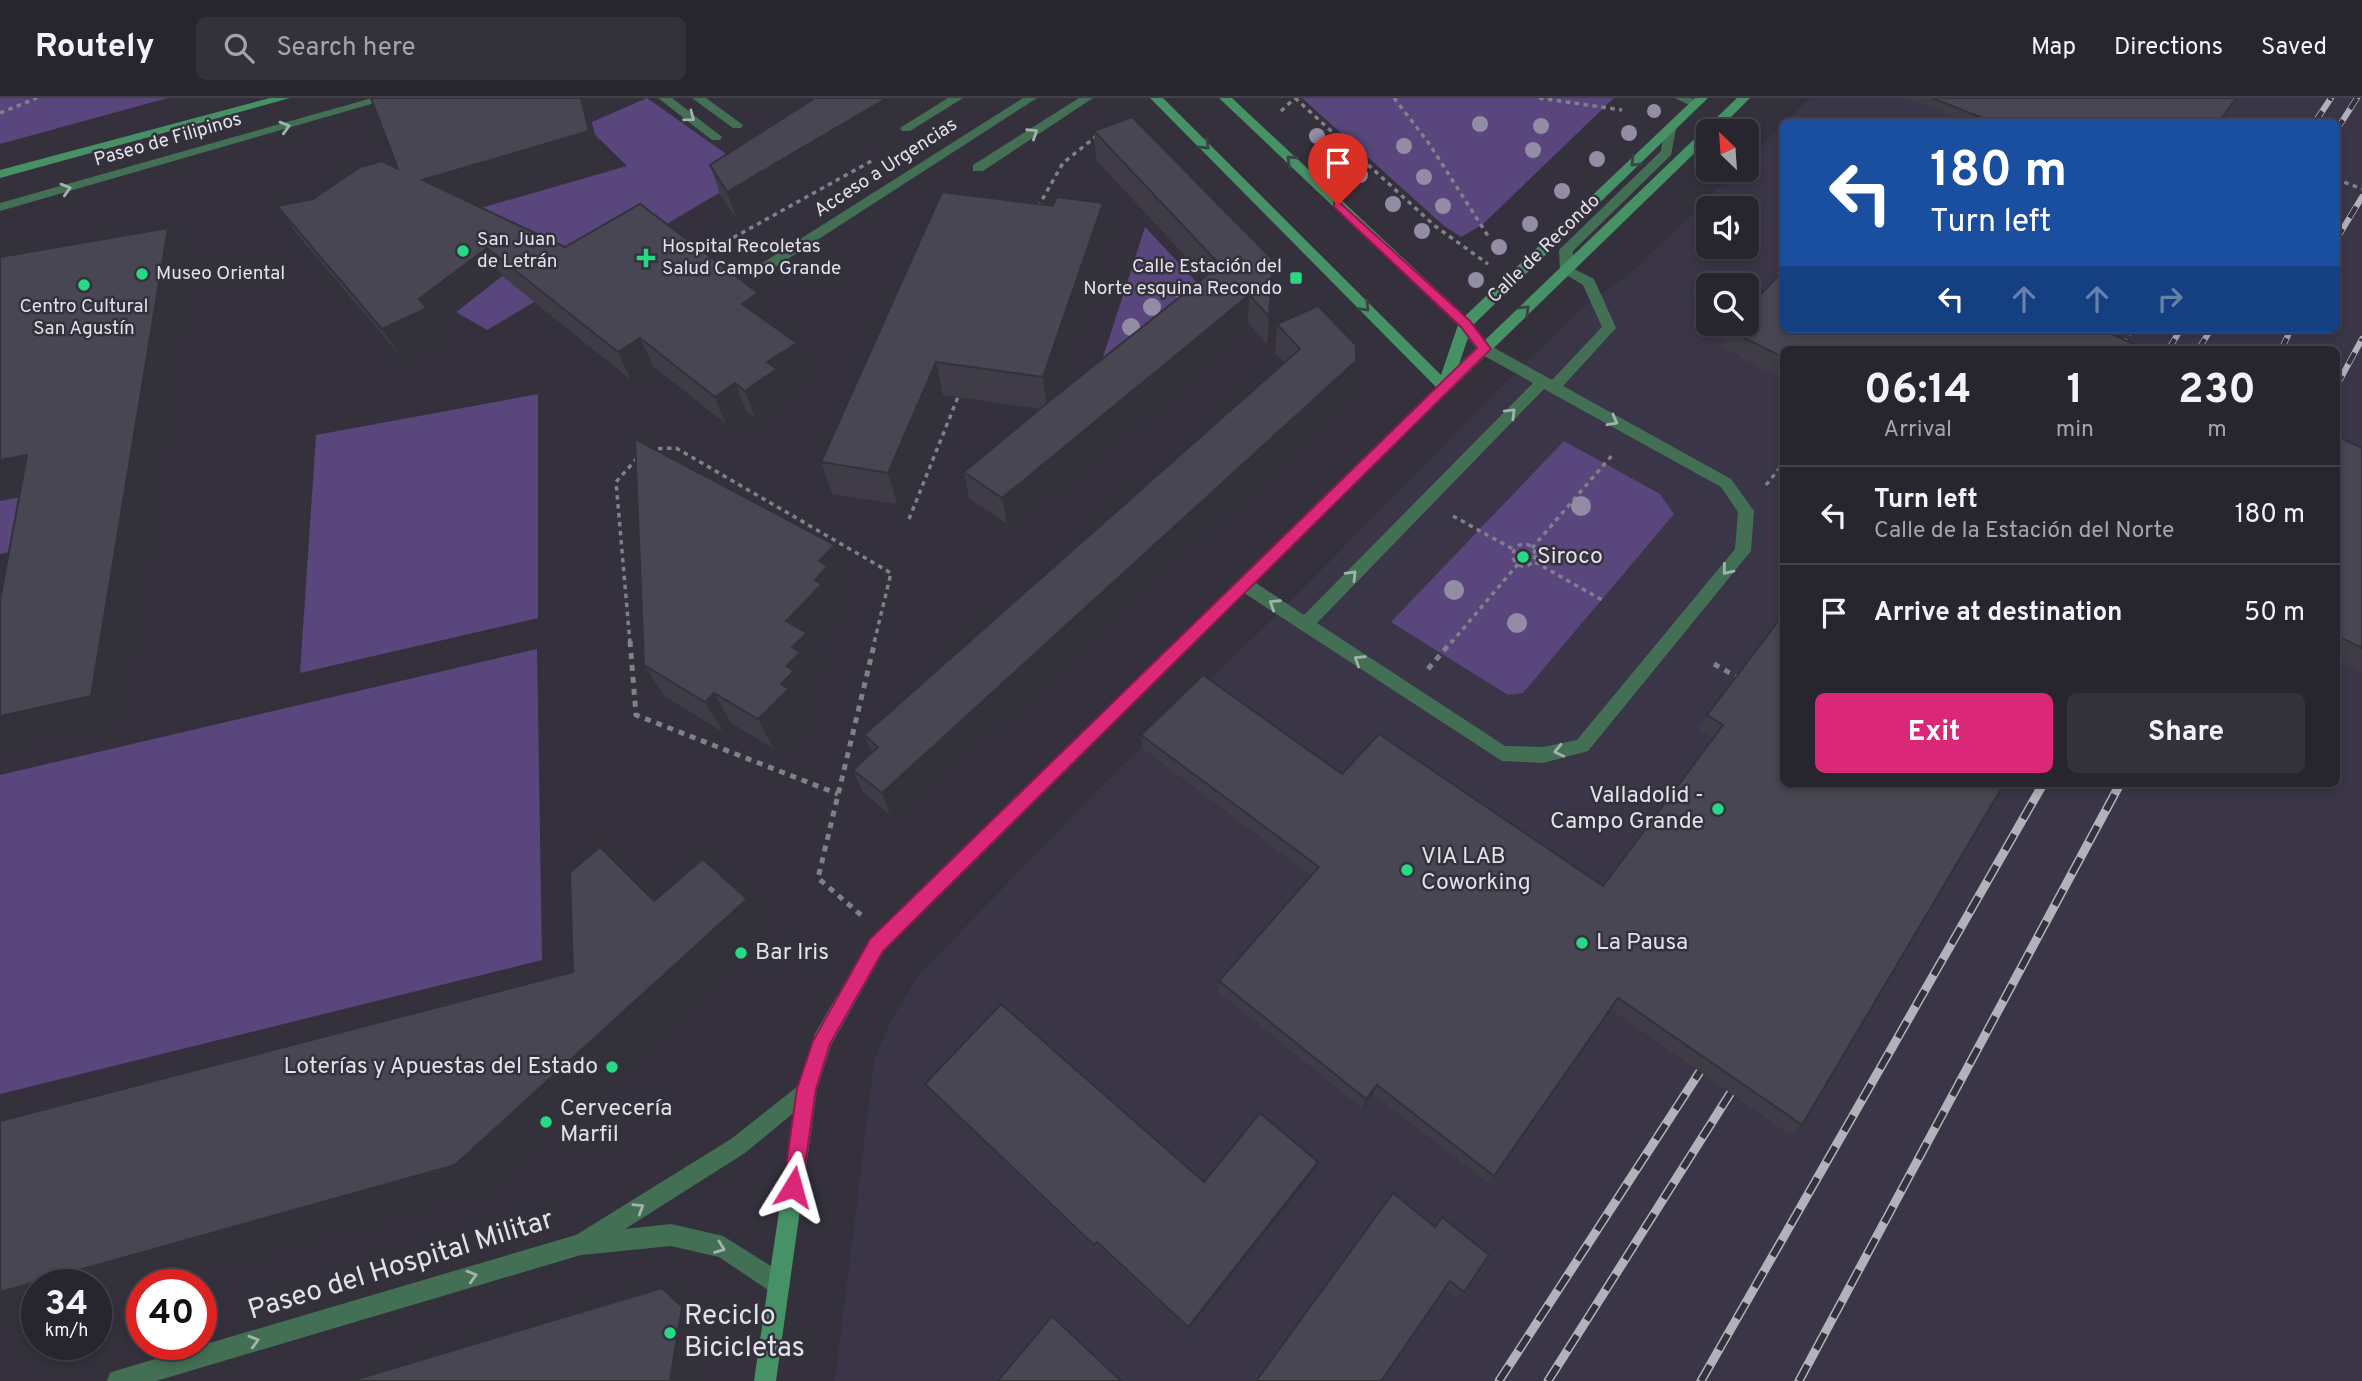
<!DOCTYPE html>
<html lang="en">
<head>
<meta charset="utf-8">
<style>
  body { margin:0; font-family:Overpass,sans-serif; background:#33313a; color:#f1f3f6; height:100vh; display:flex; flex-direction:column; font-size:26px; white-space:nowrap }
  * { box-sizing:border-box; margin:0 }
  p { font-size:23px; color:#a4a5aa }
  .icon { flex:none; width:38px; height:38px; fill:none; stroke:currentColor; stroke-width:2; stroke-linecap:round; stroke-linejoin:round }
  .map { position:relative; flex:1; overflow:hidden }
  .drawer { position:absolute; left:1780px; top:248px; width:560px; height:441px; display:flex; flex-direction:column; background:#27252e; border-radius:10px; box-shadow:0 4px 10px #0003,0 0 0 2px #43424a }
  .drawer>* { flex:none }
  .banner { position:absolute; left:1780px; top:21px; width:560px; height:214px; border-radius:10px; box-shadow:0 4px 10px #0003,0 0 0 2px #43424a; background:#1a4fa0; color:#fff; overflow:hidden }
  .needle { width:46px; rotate:335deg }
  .fabs { position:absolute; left:1696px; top:21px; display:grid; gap:14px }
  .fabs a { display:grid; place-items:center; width:63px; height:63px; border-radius:10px; background:#27252e; box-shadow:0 4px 10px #0003,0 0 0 2px #43424a; font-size:35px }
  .speed { position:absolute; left:21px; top:1171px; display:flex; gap:14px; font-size:35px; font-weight:700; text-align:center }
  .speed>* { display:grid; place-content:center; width:91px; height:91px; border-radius:50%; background:#27252e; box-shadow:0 4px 10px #0003,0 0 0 2px #43424a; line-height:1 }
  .speed small { font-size:18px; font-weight:400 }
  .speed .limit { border:10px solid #d22; background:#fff; color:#111 }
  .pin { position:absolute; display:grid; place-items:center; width:60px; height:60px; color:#fff; margin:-72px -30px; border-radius:50% 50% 50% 0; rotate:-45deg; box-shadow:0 0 7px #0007 }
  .pin .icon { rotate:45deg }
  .me { position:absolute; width:77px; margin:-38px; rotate:8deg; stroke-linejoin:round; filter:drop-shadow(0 0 5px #0008) }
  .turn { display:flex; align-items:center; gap:24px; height:147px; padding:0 35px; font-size:32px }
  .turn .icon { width:91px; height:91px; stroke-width:2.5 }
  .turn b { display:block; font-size:49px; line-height:60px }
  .lanes { display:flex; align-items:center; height:66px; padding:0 35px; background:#0003; justify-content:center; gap:35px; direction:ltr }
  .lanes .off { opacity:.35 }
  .eta { display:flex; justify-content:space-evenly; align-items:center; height:119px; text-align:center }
  .eta b { font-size:42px; font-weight:700; line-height:49px }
  .action { display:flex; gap:14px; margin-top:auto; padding:14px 35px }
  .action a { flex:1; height:80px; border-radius:10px; background:#db2777; color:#fff; font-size:28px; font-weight:700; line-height:80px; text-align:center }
  .action a+a { background:#33313a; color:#f1f3f6 }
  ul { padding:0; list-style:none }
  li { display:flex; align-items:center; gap:21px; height:98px; padding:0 35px; border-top:2px solid #43424a }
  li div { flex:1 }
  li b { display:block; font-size:26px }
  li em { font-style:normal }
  header { display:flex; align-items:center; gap:42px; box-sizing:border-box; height:98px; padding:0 35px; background:#27252e; border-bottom:2px solid #43424a }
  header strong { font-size:33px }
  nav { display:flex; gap:38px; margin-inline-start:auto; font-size:24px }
  .search { width:490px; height:63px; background:#33313a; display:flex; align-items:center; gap:18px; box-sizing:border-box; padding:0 24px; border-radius:10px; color:#a4a5aa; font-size:26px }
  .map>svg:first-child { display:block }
</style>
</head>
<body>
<header>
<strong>Routely</strong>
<div class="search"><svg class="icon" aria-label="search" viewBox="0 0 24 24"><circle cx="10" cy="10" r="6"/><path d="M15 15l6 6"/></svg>Search here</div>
<nav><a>Map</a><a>Directions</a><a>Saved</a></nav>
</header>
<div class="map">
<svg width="2362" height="1283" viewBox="0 0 2362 1283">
  <rect width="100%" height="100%" fill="#34313d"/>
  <path fill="#3b3548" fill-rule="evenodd" d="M1810 0H2362V1283H835L874 964 889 926 918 878 1102 688 1294 500 1502 288 1586 207 1632 174 1737 72H1746L1747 62 1783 26V231H2336V24H1785ZM1708 110H1746V149H1708ZM1708 187H1746V226H1708ZM1783 252H2336V686H1783Z"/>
  <g fill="#58467c">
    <polygon points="0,0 168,0 0,46"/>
    <polygon points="647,0 753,75 487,232 456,214 532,155 453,118 627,68 585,27"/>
    <polygon points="1302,0 1614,0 1482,127 1461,139 1444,128"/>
    <polygon points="1145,129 1203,191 1095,284"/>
    <polygon points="538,296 538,520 300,575 316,337"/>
    <polygon points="1564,343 1660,396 1674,416 1523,595 1508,597 1391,524"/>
    <polygon points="32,397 20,452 0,456 0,403"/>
    <polygon points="537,551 542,862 0,996 0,677"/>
  </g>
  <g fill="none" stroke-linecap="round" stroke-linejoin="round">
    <g stroke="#817f89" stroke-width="3.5" stroke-dasharray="4.5 4.5" stroke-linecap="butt">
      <polyline points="1295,0 1435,128 1488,166"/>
      <polyline points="1394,0 1428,44 1490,141"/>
      <polyline points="1539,0 1622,12"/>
      <polyline points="1281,13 1295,0"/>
      <polyline points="0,15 37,0"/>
      <polyline points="2336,81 2362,91"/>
      <polyline points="1038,109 1063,65 1099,36"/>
      <polyline points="702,157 875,61"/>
      <polyline points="2119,252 2133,231"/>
      <polyline points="649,351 676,350 891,475 874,545"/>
      <polyline points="1766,387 1783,366"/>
      <polyline points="1453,418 1513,451"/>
      <polyline points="909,421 960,294"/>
      <circle cx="1524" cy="457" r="11"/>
      <polyline points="1532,450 1614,355"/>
      <polyline points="1535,464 1602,502"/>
      <polyline points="630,545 616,384 639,358"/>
      <polyline points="1451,545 1518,466"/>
    </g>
    <g stroke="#817f89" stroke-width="5" stroke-dasharray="6 6" stroke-linecap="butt">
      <polyline points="630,543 636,617 838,696"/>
      <polyline points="1714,566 1737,579"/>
      <polyline points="1428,571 1452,543"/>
      <polyline points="861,817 818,780 875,543"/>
    </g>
    <g fill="#437054" fill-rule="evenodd">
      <polygon points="372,0 392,0 0,113 0,105"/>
      <polygon points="658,0 672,0 722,39 720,42 712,42"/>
      <polygon points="692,0 706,0 743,27 741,30 733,30"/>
      <polygon points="948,0 963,0 910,33 902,33 900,30"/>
      <polygon points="1023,0 1037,0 766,175 756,175 756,169"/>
      <polygon points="1079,0 1093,0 983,73 973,73 973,67"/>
      <path d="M1670 27 1676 31 1671 57 1573 153 1574 171 1594 181 1616 230 1563 288 1731 381 1754 413 1751 453 1588 653 1543 665 1502 663 1238 491 1236 486 1244 480 1250 481 1304 517 1533 285 1479 255V247H1489L1552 282 1602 229 1583 187 1560 173 1559 152 1661 53 1664 31ZM1544 291 1721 389 1738 414 1735 451 1577 642 1543 649 1505 648 1317 525Z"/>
    </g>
    <g fill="#437054" fill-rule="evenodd">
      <polygon points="1675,0 1691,0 1701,6 1695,10"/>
      <polygon points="807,981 814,984 817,991 814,998 745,1055 625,1131 671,1126 723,1138 787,1178 790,1186 787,1194 779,1197 771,1194 719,1159 671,1148 581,1157 156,1283 107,1283 110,1275 118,1272 576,1137 731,1041"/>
    </g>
    <g fill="#469266" fill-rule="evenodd">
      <polygon points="270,0 290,0 0,80 0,72"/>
      <path d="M1150 0H1163L1441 277 1458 227 1219 0H1232L1465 218 1695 0H1708L1473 227 1485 242 1737 0H1750L1717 33H1708V42L1437 305 884 853 831 947 817 991 776 1283H754L797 991 815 936 870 841 1436 289ZM1468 240 1476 250 1459 266Z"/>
    </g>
    <g stroke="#b3b1ba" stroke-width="6">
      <g id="rail-far1">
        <polyline points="2315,24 2331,0"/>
        <polyline points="2336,33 2357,0"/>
        <polyline points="2336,142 2362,99"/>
        <polyline points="2168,252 2181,231"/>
        <polyline points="2198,252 2211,231"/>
        <polyline points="2281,252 2291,231"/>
        <polyline points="2336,289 2362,241"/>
      </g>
    </g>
    <g stroke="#b3b1ba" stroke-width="9">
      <g id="rail">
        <polyline points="1499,1283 1710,958"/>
        <polyline points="1548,1283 1740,980"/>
        <polyline points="1701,1283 2043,686"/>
        <polyline points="1799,1283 2120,686"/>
      </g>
    </g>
    <use href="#rail-far1" stroke="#34313d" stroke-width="4.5" stroke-dasharray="13" stroke-linecap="butt"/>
    <use href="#rail" stroke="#34313d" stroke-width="6" stroke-dasharray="18" stroke-linecap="butt"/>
  </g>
  <g fill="#938ca5">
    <circle cx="1654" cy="13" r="7"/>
    <circle cx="1480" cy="26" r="8"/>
    <circle cx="1541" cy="28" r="8"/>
    <circle cx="1629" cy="35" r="8"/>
    <circle cx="1317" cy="38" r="8"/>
    <circle cx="1404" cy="48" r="8"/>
    <circle cx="1533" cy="52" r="8"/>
    <circle cx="1597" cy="61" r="8"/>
    <circle cx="1360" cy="77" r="8"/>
    <circle cx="1424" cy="79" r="8"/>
    <circle cx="1562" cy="93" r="8"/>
    <circle cx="1393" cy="106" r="8"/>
    <circle cx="1443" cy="108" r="8"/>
    <circle cx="1530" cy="126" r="8"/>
    <circle cx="1422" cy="133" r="8"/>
    <circle cx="1499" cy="149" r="8"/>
    <circle cx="1476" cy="182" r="8"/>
    <circle cx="1177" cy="191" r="8"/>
    <circle cx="1152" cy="209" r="9"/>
    <circle cx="1131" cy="229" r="9"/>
    <circle cx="1581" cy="408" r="10"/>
    <circle cx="1454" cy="492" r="10"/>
    <circle cx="1517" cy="525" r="10"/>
  </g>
  <g fill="#3f3c47">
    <polygon points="815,0 737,122 720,96 710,67"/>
    <polygon points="1907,0 2236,0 2219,24 1968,24"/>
    <polygon points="637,3 590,17 601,62 466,103 565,149 768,223 806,273 783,288 787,299 755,320 746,313 726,326 653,268 631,282 502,178 438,228 445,238 401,259 297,136 277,108 313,101 398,71"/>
    <polygon points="1094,33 1273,162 1267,246 1248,225 1007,426 969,400 964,374 1040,311 943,297 897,406 832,396 821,364 1053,108 1103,105 1105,139 1050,303 1205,179 1096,62"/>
    <polygon points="1277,226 1352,290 890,717 863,694 853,672 872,655 864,637 1285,265 1275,255"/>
    <polygon points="1728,232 1783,252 1783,281 1721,249"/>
    <polygon points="2336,338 2362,350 2362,575 2336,562"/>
    <polygon points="835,447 847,481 837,491 840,501 831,511 834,519 811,544 820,566 810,577 814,585 805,595 808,604 799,613 803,621 774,651 731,625 723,634 664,598 644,567"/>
    <polygon points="1783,517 1802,1027 1789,1036 1610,911 1494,1078 1488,1085 1373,996 1362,1010 1218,894 1219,883 1312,778 1142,650 1141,637 1342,676 1603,788 1713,640 1698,631 1707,617"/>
    <polygon points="925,986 1204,1084 1318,1064 1317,1069 1188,1232 1098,1148 1095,1151 929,991"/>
    <polygon points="1442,1119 1464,1194 1456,1200 1444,1190 1434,1128"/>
  </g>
  <g fill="#33313a">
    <polygon points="581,0 636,0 637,3 590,17 601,62 439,111 422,82"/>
    <polygon points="887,0 942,0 737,122 727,94"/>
    <polygon points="1103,105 1105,139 1047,312 1043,279"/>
    <polygon points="168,130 189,156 119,619 0,645 0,618"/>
    <polygon points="487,150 502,178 438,228 445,238 401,259 382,231 419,201"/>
    <polygon points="758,195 768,223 752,234 742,206"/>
    <polygon points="1249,197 1248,225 1007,426 1002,400"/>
    <polygon points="640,240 653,268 631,282 618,254"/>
    <polygon points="797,245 806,273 783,288 787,299 755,320 745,293 767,264"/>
    <polygon points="1356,263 1352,290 890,717 882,695"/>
    <polygon points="936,264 943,297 897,406 888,375"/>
    <polygon points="735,285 746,313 726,326 715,299"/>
    <polygon points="27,357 54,381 0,391 0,362"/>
    <polygon points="835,447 847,481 837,491 840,501 831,511 834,519 811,544 820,566 810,577 814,585 805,595 808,604 799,613 803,621 774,651 758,621 781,586 787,568 792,549 786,523 815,482 819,463"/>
    <polygon points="714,595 731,625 723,634 705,604"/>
    <polygon points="747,801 768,831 493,1085 96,1197 96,1186 37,1186 37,1214 0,1224 0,1194"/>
    <polygon points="1377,987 1373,996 1362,1010 1366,1001"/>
    <polygon points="1318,1064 1317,1069 1188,1232 1188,1229"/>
    <polygon points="662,1190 691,1203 710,1221 700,1283 670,1283"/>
  </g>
  <g fill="#494653" stroke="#33313a" stroke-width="2">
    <polygon points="371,0 581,0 589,33 422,82 565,149 640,106 758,195 742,206 797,245 767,264 777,271 745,293 735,285 715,299 640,240 618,254 487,150 419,201 427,210 382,231 277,108 313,101 360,69 382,63 398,71"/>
    <polygon points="815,0 887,0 727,94 710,67"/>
    <polygon points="1932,0 2236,0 2219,24 1993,24"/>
    <polygon points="1132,19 1273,162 1269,218 1249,197 1002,400 964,374 1057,297 1220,167 1094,33"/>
    <polygon points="942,94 1053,108 1057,99 1103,105 1043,279 936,264 888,375 821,364"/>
    <polygon points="168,130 91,598 0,618 0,502 27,357 0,362 0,159"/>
    <polygon points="1783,173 1783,231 2101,231 2147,252 1783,252 1783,259 1728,232 1734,226 1746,226 1746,212"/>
    <polygon points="1318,208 1356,247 1356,263 882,695 853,672 878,649 864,637 1300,251 1277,226"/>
    <polygon points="2336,338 2362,350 2362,550 2336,537"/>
    <polygon points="635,341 835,447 819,463 828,468 815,482 822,486 786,523 807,535 792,549 800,554 787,568 794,573 781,586 789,591 758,621 714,595 705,604 644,567"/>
    <polygon points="1783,517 1783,686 2004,686 1802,1027 1618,900 1494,1078 1377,987 1366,1001 1219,883 1319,769 1141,637 1203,577 1342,676 1379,636 1603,788 1723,627 1707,617"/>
    <polygon points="600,749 654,803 703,761 747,801 455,1067 0,1194 0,1023 573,874 570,774"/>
    <polygon points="1001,906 1204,1084 1260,1015 1318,1064 1188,1229 1097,1144 1094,1147 925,986"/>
    <polygon points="1393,1095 1435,1129 1442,1119 1489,1157 1464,1194 1450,1183 1381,1283 1256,1283"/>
    <polygon points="662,1190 682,1209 670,1283 351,1283"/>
    <polygon points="1052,1218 1121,1283 998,1283"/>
  </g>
  <defs><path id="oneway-chevron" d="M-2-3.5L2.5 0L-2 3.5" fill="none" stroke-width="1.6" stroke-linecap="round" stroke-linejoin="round" transform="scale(1.75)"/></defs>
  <g stroke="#a2b3ad">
    <use href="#oneway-chevron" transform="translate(690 19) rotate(37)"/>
    <use href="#oneway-chevron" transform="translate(285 29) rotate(-16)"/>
    <use href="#oneway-chevron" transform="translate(1033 35) rotate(-33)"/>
    <use href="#oneway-chevron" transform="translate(66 91) rotate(-16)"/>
    <use href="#oneway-chevron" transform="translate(1511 315) rotate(-45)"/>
    <use href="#oneway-chevron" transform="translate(1613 323) rotate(29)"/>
    <use href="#oneway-chevron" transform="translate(1727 472) rotate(129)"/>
    <use href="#oneway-chevron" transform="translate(1352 477) rotate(-46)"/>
    <use href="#oneway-chevron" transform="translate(1274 506) rotate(-147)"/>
    <use href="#oneway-chevron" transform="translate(1359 562) rotate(-147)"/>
    <use href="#oneway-chevron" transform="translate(1559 653) rotate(167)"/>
    <use href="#oneway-chevron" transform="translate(639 1110) rotate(-32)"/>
    <use href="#oneway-chevron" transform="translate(720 1150) rotate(21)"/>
    <use href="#oneway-chevron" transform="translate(472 1178) rotate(-16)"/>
    <use href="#oneway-chevron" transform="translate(254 1243) rotate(-16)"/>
  </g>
  <g stroke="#384445">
    <use href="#oneway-chevron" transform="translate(1205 47) rotate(45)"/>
    <use href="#oneway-chevron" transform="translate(1291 62) rotate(-137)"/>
    <use href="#oneway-chevron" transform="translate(1635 64) rotate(136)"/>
    <use href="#oneway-chevron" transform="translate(1365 209) rotate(47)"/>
    <use href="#oneway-chevron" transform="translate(1525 212) rotate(-44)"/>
  </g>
  <polygon fill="#db2777" stroke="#8e194d" stroke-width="2" points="1338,103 1470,223 1491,251 883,853 830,946 816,991 802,1089 799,1096 793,1098 786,1096 783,1089 797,991 813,943 870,841 1477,250 1461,229 1334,109 1334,104"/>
  <g fill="#29d885" stroke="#34313d" stroke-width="2.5">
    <circle cx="463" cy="153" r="7"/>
    <path d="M642.5 149.5h7v7h7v7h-7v7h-7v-7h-7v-7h7z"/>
    <circle cx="142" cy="176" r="7"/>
    <rect x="1289" y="173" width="14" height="14" rx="3.5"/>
    <circle cx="84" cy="187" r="7"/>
    <circle cx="1523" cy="459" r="7"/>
    <circle cx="1718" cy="711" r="7"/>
    <circle cx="1407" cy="772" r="7"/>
    <circle cx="1582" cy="845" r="7"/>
    <circle cx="741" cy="855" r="7"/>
    <circle cx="612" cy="969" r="7"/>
    <circle cx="546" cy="1024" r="7"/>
    <circle cx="670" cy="1235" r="7"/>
  </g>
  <g text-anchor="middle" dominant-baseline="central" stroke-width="5" stroke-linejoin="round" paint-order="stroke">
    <g font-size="19" fill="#e2e0e8" stroke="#34313d">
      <text transform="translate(168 42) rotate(-16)">Paseo de Filipinos</text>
      <text transform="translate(886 70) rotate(-33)">Acceso a Urgencias</text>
      <text transform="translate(1544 151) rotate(-44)">Calle de Recondo</text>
    </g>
    <g font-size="19" fill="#e2e0e8" stroke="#34313d" text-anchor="start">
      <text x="477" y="142">San Juan<tspan x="477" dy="22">de Letrán</tspan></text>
      <text x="662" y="149">Hospital Recoletas<tspan x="662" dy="22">Salud Campo Grande</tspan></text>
      <text x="1282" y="169" text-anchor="end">Calle Estación del<tspan x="1282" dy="22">Norte esquina Recondo</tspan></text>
      <text x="156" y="176">Museo Oriental</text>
      <text x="84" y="209" text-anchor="middle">Centro Cultural<tspan x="84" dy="22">San Agustín</tspan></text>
    </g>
    <g font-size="23" fill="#e2e0e8" stroke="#34313d" text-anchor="start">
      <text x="1537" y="459">Siroco</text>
      <text x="1704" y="698" text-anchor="end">Valladolid -<tspan x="1704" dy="26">Campo Grande</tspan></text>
      <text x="1421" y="759">VIA LAB<tspan x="1421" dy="26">Coworking</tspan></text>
      <text x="1596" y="845">La Pausa</text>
      <text x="755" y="855">Bar Iris</text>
      <text x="598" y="969" text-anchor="end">Loterías y Apuestas del Estado</text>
      <text x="560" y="1011">Cervecería<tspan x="560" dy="26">Marfil</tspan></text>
    </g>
    <g font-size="28" fill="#e2e0e8" stroke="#34313d">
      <text transform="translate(401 1168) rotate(-17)">Paseo del Hospital Militar</text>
    </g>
    <g font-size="28" fill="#e2e0e8" stroke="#34313d" text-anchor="start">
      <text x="684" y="1219">Reciclo<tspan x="684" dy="32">Bicicletas</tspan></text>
    </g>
  </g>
</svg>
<div class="fabs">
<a><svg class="needle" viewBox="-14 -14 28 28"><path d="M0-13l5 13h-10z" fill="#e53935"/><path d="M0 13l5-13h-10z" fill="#a4a5aa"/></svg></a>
<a><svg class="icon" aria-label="sound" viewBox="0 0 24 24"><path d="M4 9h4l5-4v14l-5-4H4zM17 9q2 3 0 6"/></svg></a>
<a><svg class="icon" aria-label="search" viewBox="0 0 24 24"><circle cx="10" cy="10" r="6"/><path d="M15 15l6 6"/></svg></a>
</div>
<div class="speed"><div>34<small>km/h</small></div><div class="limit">40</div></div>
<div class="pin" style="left:1338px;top:107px;background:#d93025"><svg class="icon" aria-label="arrive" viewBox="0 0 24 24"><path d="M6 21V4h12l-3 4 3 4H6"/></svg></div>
<svg class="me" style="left:793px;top:1089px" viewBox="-20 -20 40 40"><path d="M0-17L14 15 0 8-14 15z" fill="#db2777" stroke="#fff" stroke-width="4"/></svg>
<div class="banner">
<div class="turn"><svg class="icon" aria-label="left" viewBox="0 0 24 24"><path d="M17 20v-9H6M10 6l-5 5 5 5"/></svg><div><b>180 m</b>Turn left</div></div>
<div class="lanes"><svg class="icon" aria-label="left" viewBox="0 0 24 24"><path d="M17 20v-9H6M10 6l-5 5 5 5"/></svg><svg class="icon off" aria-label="ahead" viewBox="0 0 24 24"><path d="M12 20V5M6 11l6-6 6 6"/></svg><svg class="icon off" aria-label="ahead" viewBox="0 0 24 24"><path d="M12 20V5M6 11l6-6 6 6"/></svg><svg class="icon off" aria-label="right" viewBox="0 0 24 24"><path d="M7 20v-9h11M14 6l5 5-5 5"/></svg></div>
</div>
<section class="drawer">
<div class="eta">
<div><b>06:14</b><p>Arrival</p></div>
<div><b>1</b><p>min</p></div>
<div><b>230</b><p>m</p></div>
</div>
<ul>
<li><svg class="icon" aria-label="left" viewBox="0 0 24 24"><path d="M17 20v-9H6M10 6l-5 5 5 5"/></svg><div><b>Turn left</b><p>Calle de la Estación del Norte</p></div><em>180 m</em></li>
<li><svg class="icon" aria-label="arrive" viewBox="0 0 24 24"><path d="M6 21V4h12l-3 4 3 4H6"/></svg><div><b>Arrive at destination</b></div><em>50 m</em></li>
</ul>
<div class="action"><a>Exit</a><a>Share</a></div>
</section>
</div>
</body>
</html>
